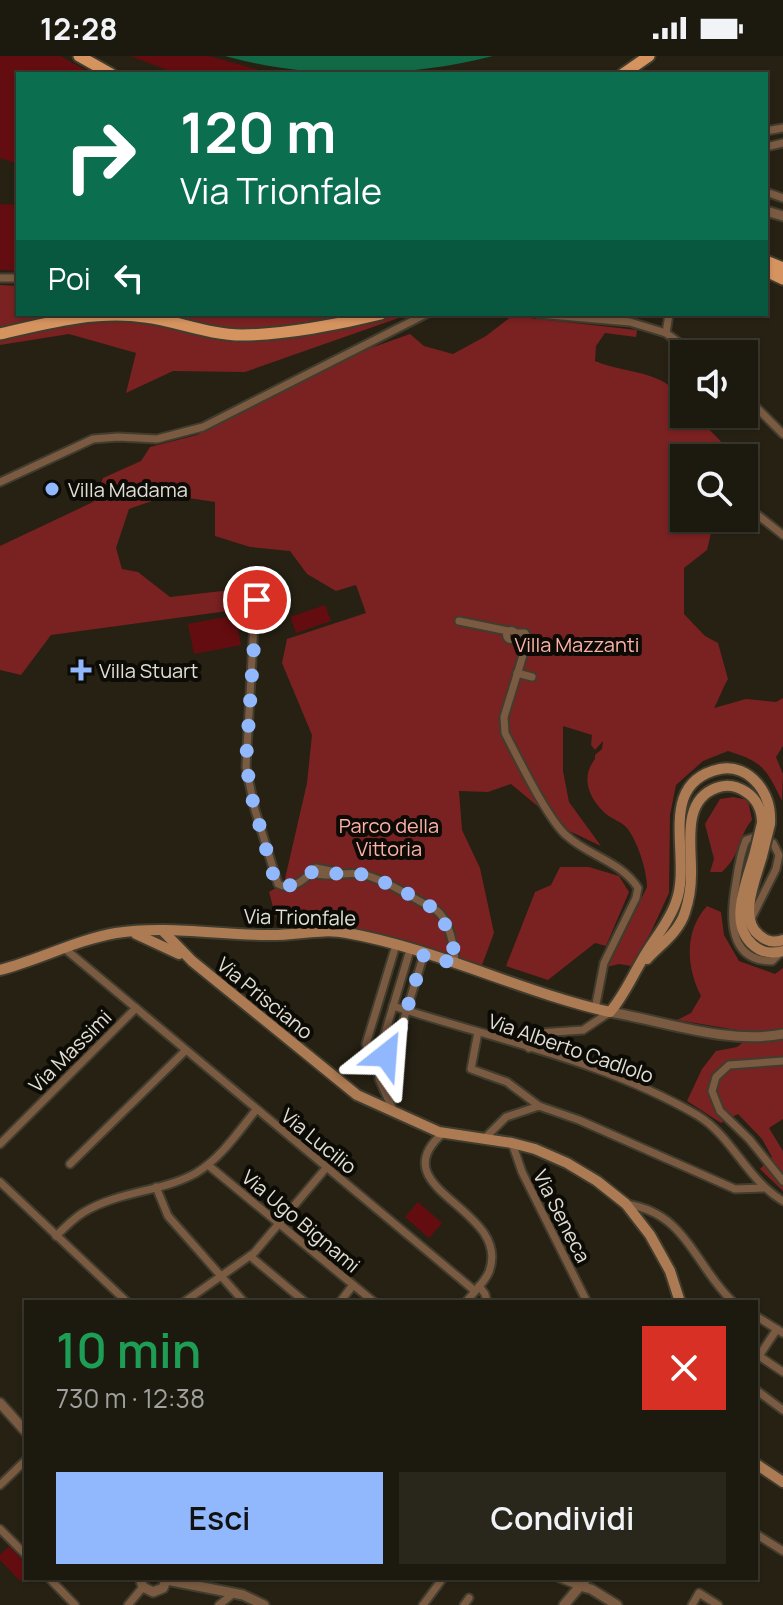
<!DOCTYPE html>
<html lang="it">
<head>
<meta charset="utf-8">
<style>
  body { margin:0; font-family:Manrope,sans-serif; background:#29261c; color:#f1f3f6; height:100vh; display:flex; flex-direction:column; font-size:30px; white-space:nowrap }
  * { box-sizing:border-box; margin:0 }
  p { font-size:26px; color:#a0a09e }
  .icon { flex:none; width:44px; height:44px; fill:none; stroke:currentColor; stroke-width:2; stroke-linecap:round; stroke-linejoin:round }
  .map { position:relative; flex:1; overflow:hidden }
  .details { position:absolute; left:24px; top:1244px; width:734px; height:280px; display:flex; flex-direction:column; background:#1c190e; border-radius:0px; box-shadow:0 2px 6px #0004,0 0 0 2px #3a382e }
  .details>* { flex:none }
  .top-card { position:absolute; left:16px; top:16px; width:752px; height:244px; border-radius:0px; box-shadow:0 2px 6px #0004,0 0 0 2px #3a382e; background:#0b6e4f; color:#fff; overflow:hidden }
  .fabs { position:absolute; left:670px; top:284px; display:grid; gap:16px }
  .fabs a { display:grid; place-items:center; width:88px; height:88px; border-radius:0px; background:#1c190e; box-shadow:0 2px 6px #0004,0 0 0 2px #3a382e; font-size:40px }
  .pin { position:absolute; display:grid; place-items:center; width:68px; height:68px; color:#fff; margin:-34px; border:4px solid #fff; border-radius:50%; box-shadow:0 2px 8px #0007 }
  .me { position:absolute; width:88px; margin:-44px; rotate:28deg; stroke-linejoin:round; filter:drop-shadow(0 0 6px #0008) }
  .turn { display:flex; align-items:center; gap:28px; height:168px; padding:0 32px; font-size:36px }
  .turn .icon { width:104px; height:104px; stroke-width:2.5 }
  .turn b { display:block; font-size:56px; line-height:68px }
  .then { display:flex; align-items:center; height:76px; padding:0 32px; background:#0003; gap:16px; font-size:30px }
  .round { display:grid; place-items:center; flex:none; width:84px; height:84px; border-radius:0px; background:#29261c }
  .overview { display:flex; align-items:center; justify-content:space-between; height:136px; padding:0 32px }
  h1 { font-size:48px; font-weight:600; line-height:60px; color:#1e9e55 }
  .cta { display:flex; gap:16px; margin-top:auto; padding:16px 32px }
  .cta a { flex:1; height:92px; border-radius:0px; background:#91b8fd; color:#111; font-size:32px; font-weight:600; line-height:92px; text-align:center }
  .cta a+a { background:#29261c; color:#f1f3f6 }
  .status { display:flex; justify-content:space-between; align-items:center; height:56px; padding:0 40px; background:#1c190e; direction:ltr }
  .status svg { height:22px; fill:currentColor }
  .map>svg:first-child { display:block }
</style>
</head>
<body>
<div class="status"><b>12:28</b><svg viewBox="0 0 49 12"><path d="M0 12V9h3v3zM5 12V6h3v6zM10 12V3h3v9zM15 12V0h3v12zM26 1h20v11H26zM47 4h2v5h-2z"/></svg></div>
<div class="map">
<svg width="783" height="1549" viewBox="0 0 783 1549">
  <rect width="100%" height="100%" fill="#262113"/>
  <g fill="#640d10">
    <polygon points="0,0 60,0 93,18 18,18 18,108 0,102"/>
    <polygon points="130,0 209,0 269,17 288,18 178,18"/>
    <polygon points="0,148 18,149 18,215 0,214"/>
    <polygon points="325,549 331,565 296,577 290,561"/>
    <polygon points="235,559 241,589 194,598 188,568"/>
    <polygon points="418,1146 442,1167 429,1182 405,1161"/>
    <polygon points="9,1490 26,1508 26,1518 20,1525 0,1504 0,1499"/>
  </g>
  <g fill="#7a2121">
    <polygon points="0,229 18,230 18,258 410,258 245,316 173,315 126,337 136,297 69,278 0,289"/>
    <path d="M512 260 637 274 636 281 605 277 596 290 595 305C615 314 639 314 660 324 668 328 674 334 684 334V358H708L702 366 737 402H684V462H718L714 465 707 494 684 512V558L705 580 718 587 728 623C722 633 720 641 714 652L746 643 776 646 783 642V690L776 701 783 718 782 745C766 712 763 706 728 695L703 705 676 729 670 759 669 837 651 876 631 910 619 908 607 911 647 831C647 815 638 786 627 772 622 766 612 763 606 758 589 743 580 722 595 703V699L602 693 603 685 595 694 591 689 592 679 563 670V715L569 746 601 790 565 773 511 728 488 736 459 735 462 774 480 812 494 877 482 909 339 869 279 873 269 836 284 827 307 727 312 679 282 607 287 583 366 557 356 529 336 535 307 518 290 495 250 491 215 480V446L169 439 129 453 116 492 122 513 138 516 170 541 239 533 244 535 250 552 51 579 21 619 0 614V490L93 446 103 422 141 405 150 391 197 379 365 294 410 278 424 290 453 298 486 280Z"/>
    <path d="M733 741 748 744 752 764C738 780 743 796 722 816H710L714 803 705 768 720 743Z"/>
    <polygon points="560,811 589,811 619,820 629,836 606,890 595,887 548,924 506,910 535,836 551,829"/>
    <path d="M707 850 721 856 724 879 739 905 775 918 783 912V1063L769 1072 783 1095V1135L760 1113 772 1101 762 1083 738 1058 721 1067 687 1045 702 1013 716 995 737 991 751 980 749 976 677 964 691 957 701 940C686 911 684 875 707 850Z"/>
  </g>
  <path fill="#116946" d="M225 0H493C406 22 312 24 225 0Z"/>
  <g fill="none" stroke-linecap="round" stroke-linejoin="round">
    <g stroke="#403c2e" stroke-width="11">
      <g id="minor">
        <polyline points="766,75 783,72"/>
        <polyline points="766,91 783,87"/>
        <polyline points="766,136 783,142"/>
        <polyline points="0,222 18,222"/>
        <polyline points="539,258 630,266 666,277 694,298"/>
        <polyline points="666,277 669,258"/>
        <polyline points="744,339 783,378"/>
        <polyline points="0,426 93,383 118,381 157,383 203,371 426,258"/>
        <polyline points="754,456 783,479"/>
        <path d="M264 529 255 549 246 711 255 754 278 828C292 836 306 822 316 812L336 816"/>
        <polyline points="459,565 508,575"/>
        <circle cx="511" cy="579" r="4.5"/>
        <path d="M516 577H525L528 583 504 661 505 677C518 702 548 764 567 780 589 800 622 806 638 832L636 842 604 907 595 953"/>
        <polyline points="517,617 532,621"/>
        <path d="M312 816C327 823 344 815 361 818 387 824 412 842 436 854 449 863 455 892 455 908"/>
        <path d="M751 863 776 813 779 799 773 787 755 781 746 784C740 798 738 813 736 827 730 859 727 905 772 905L781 896"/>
        <polyline points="396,889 366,988 367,992 389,999 394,995 424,898"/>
        <polyline points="64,892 475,1235"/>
        <path d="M393 950C494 983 605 1005 697 1059 732 1080 747 1124 783 1145"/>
        <polyline points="478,976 471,1013 507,1026 539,1050"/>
        <polyline points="529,992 539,977 583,974 610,956"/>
        <polyline points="783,1005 729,1009 716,1021 712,1035 720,1055 749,1083 783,1125"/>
        <polyline points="393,1054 379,1023 377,1004 410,894"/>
        <path d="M443 1077C378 1134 513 1152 489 1216 484 1227 473 1237 466 1246"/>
        <polyline points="484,1083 506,1061 539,1050 579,1064 735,1133 764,1132"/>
        <polyline points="512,1087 522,1116 587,1246"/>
        <polyline points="0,1088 136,952"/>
        <polyline points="70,1108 185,995"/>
        <polyline points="208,1109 374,1246"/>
        <polyline points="0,1126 127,1246"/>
        <polyline points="156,1131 168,1160 244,1246"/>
        <path d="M626 1148C687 1157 694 1209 733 1246"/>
        <path d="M56 1180C65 1171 74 1162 84 1156 119 1135 162 1136 196 1117 221 1102 238 1076 256 1054"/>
        <polyline points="250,1200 305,1246"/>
        <polyline points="479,1230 485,1238 487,1246"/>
        <polyline points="184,1246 254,1197 326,1112"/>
        <polyline points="340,1246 353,1229"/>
        <polyline points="756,1260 783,1277"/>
        <polyline points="777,1273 759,1300 783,1316"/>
        <polyline points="756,1334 783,1354"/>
        <polyline points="0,1429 26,1404"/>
        <polyline points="0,1473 26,1499"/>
        <polyline points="756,1478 783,1495"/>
        <polyline points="49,1522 75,1549"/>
        <polyline points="559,1522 579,1530"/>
        <polyline points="128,1549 143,1531"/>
        <polyline points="219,1549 234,1537"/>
        <polyline points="423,1549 443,1522"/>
        <polyline points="464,1549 469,1542"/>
        <polyline points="692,1549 699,1537 718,1549"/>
      </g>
    </g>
    <g stroke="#403c2e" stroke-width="13">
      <g id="tertiary">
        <polyline points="766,155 783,160"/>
        <path d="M610 956C663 965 729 989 783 978"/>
        <polyline points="0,1347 26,1376"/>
        <polyline points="140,1522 143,1531 153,1536 163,1532 167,1522"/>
        <polyline points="167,1524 243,1539 264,1549"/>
        <polyline points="579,1530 591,1533 617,1549"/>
        <polyline points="564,1549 587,1522"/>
      </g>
    </g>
    <g stroke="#403c2e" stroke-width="14">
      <g id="secondary">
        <path d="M755 796C748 823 727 867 753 889 762 897 771 898 783 895"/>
        <path d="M762 800C756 822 738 862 759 879 767 886 774 887 783 884"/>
        <polyline points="162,874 192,905 357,1039 439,1076 512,1087 535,1093 567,1107 597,1125 626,1148 650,1179 670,1215 680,1246"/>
        <polyline points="136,878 179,898"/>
        <path d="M647 903C661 888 679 876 685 856 689 844 691 831 691 819 692 790 681 745 716 732 726 728 737 730 746 736 757 743 762 755 762 767"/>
        <path d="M0 914C39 904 76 884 116 877 166 869 218 879 268 879 294 880 322 872 347 877 437 893 521 936 610 956 623 941 632 921 642 904 653 884 669 867 676 846 693 802 654 727 720 713 734 710 748 716 758 728 767 739 771 753 770 768"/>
        <polyline points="756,1408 783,1426"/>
      </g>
    </g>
    <g stroke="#403c2e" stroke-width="15">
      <g id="primary">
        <polyline points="79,0 111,18"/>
        <polyline points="623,18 649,0"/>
        <polyline points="766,205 783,212"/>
        <polyline points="766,215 783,223"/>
        <path d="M0 278C47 267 96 254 145 261 177 265 209 279 242 279 283 279 341 268 381 258"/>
      </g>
    </g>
    <use href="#minor" stroke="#7a5b42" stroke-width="7"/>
    <use href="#tertiary" stroke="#7a5b42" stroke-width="9"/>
    <use href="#secondary" stroke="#ad7b53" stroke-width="10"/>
    <use href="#primary" stroke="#d4935f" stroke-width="11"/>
    <g stroke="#403c2e" stroke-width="14" stroke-linecap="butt">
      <g id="secondary-bridge">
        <polyline points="755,796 762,767"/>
        <polyline points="762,800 770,768"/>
      </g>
    </g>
    <use href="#secondary-bridge" stroke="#ad7b53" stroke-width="10"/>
  </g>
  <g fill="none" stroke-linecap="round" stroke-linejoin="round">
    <path stroke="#91b8fd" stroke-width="14" stroke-dasharray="0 25.2" d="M257 544 246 706 252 742 275 825 279 829 287 831 312 816C326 822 339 815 355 817 380 821 419 843 441 857L455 897V908L424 898 394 995 386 999"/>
  </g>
  <g fill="#91b8fd" stroke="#0d0b05" stroke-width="3">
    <circle cx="52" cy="433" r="8"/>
    <path d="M77 602h8v8h8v8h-8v8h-8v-8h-8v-8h8z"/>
  </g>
  <g text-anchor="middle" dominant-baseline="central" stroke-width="8" stroke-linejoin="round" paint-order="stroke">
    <g font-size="20" fill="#e2dfd6" stroke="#0d0b05" text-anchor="start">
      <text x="68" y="433">Villa Madama</text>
      <text x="99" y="614">Villa Stuart</text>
    </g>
    <g font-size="20" fill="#feb1a9" stroke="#0d0b05">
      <text x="577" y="588">Villa Mazzanti</text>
      <text x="389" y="769">Parco della<tspan x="389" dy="23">Vittoria</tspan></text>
    </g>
    <g font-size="20" fill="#e2dfd6" stroke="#0d0b05">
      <text transform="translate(300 861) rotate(1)">Via Trionfale</text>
      <text transform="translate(265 942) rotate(39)">Via Prisciano</text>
      <text transform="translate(571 992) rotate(19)">Via Alberto Cadlolo</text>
      <text transform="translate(70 995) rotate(-45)">Via Massimi</text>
      <text transform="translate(319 1085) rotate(39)">Via Lucilio</text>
      <text transform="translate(562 1160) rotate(63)">Via Seneca</text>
      <text transform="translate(301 1165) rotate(40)">Via Ugo Bignami</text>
    </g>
  </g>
</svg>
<div class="fabs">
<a><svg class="icon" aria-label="sound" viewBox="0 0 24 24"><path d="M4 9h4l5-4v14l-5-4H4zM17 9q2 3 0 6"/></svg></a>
<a><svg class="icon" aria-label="search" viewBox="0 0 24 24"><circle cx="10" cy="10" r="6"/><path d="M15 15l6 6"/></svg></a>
</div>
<div class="pin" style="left:257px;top:544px;background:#d93025"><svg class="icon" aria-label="arrive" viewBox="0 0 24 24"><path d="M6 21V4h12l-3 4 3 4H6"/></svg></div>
<svg class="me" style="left:386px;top:999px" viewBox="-20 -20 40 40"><path d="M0-17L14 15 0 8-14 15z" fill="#91b8fd" stroke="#fff" stroke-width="4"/></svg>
<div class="top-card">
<div class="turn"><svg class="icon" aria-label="right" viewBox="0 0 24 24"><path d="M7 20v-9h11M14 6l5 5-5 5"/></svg><div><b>120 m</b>Via Trionfale</div></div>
<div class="then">Poi<svg class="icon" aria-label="left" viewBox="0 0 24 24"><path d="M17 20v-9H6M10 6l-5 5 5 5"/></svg></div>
</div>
<section class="details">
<div class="overview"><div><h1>10 min</h1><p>730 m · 12:38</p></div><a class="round" style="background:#d93025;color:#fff"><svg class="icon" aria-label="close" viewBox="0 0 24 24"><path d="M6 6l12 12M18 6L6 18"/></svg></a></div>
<div class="cta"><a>Esci</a><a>Condividi</a></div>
</section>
</div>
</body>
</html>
